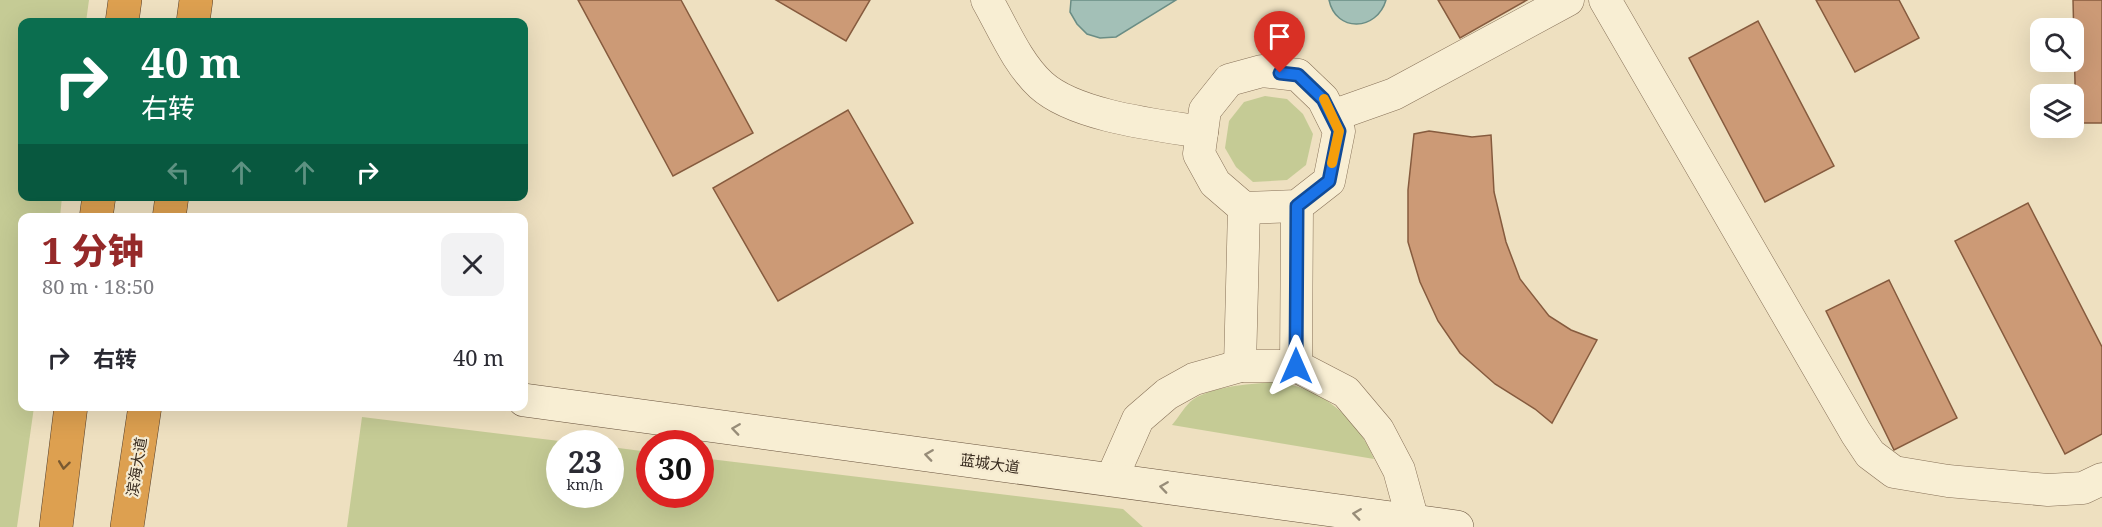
<!DOCTYPE html>
<html lang="zh">
<head>
<meta charset="utf-8">
<style>
  body { margin:0; font-family:"Noto Serif","Noto Sans SC",serif; background:#f2f2f3; color:#2b2b33; height:100vh; display:flex; flex-direction:column; font-size:22px; white-space:nowrap }
  * { box-sizing:border-box; margin:0 }
  p { font-size:20px; color:#7c7c81 }
  .icon { flex:none; width:33px; height:33px; fill:none; stroke:currentColor; stroke-width:2; stroke-linecap:round; stroke-linejoin:round }
  .map { position:relative; flex:1; overflow:hidden }
  .side { position:absolute; left:18px; top:213px; width:510px; height:198px; display:flex; flex-direction:column; background:#fff; border-radius:12px; box-shadow:0 6px 24px #0002 }
  .side>* { flex:none }
  .guide { position:absolute; left:18px; top:18px; width:510px; height:183px; border-radius:12px; box-shadow:0 6px 24px #0002; background:#0b6e4f; color:#fff; overflow:hidden }
  .fabs { position:absolute; left:2030px; top:18px; display:grid; gap:12px }
  .fabs a { display:grid; place-items:center; width:54px; height:54px; border-radius:12px; background:#fff; box-shadow:0 6px 24px #0002; font-size:30px }
  .speed { position:absolute; left:546px; top:430px; display:flex; gap:12px; font-size:30px; font-weight:700; text-align:center }
  .speed>* { display:grid; place-content:center; width:78px; height:78px; border-radius:50%; background:#fff; box-shadow:0 6px 24px #0002; line-height:1 }
  .speed small { font-size:15px; font-weight:400 }
  .speed .limit { border:9px solid #d22; background:#fff; color:#111 }
  .pin { position:absolute; display:grid; place-items:center; width:51px; height:51px; color:#fff; margin:-62px -26px; border-radius:50% 50% 50% 0; rotate:-45deg; box-shadow:0 0 6px #0007 }
  .pin .icon { rotate:45deg }
  .me { position:absolute; width:66px; margin:-33px; rotate:0deg; stroke-linejoin:round; filter:drop-shadow(0 0 4px #0008) }
  .turn { display:flex; align-items:center; gap:21px; height:126px; padding:0 24px; font-size:27px }
  .turn .icon { width:78px; height:78px; stroke-width:2.5 }
  .turn b { display:block; font-size:42px; line-height:51px }
  .lanes { display:flex; align-items:center; height:57px; padding:0 24px; background:#0003; justify-content:center; gap:30px; direction:ltr }
  .lanes .off { opacity:.35 }
  .round { display:grid; place-items:center; flex:none; width:63px; height:63px; border-radius:12px; background:#f2f2f3 }
  .overview { display:flex; align-items:center; justify-content:space-between; height:102px; padding:0 24px }
  h1 { font-size:36px; font-weight:800; line-height:45px; color:#952929 }
  ul { padding:0; list-style:none }
  li { display:flex; align-items:center; gap:18px; height:84px; padding:0 24px }
  li div { flex:1 }
  li b { display:block; font-size:22px }
  li em { font-style:normal }
  .map>svg:first-child { display:block }
</style>
</head>
<body>
<div class="map">
<svg width="2102" height="527" viewBox="0 0 2102 527">
  <rect width="100%" height="100%" fill="#eee0c0"/>
  <g fill="#c5cb95">
    <polygon points="0,0 89,0 86,22 22,22 22,196 62,197 60,217 22,218 22,406 34,407 17,527 0,527"/>
    <polygon points="1265,96 1287,99 1303,114 1313,134 1306,165 1287,180 1253,182 1236,167 1225,148 1229,121 1244,102"/>
    <path d="M1274 382C1318 385 1358 418 1374 459L1172 425C1178 418 1183 409 1190 402 1208 386 1251 384 1274 382Z"/>
    <polygon points="362,417 584,444 560,444 560,495 610,495 611,447 649,452 650,495 700,495 701,458 1123,509 1143,527 347,527"/>
  </g>
  <g fill="#a3c0b7" stroke="#6a8d85" stroke-width="1.5">
    <polygon points="1071,0 1176,0 1116,37 1100,38 1087,34 1077,24 1070,12"/>
    <path d="M1329 0H1386C1377 31 1336 33 1329 0Z"/>
  </g>
  <g fill="#cc9a76" stroke="#865b3e" stroke-width="1.5">
    <polygon points="578,0 681,0 753,133 673,176"/>
    <polygon points="776,0 870,0 846,41"/>
    <polygon points="1438,0 1527,0 1460,38"/>
    <polygon points="1816,0 1899,0 1919,38 1855,72"/>
    <polygon points="2073,0 2102,0 2102,123 2076,123"/>
    <polygon points="1758,21 1834,166 1765,202 1689,58"/>
    <polygon points="848,110 913,223 778,301 713,188"/>
    <polygon points="1429,131 1472,137 1491,135 1494,192 1506,242 1520,279 1549,316 1571,330 1597,340 1552,423 1535,409 1495,384 1460,353 1438,321 1420,282 1408,242 1408,190 1414,134"/>
    <polygon points="2028,203 2102,347 2102,434 2065,454 1955,241"/>
    <polygon points="1889,280 1957,418 1894,450 1826,311"/>
  </g>
  <g fill="none" stroke-linecap="round" stroke-linejoin="round">
    <g stroke="#877158" stroke-width="33">
      <g id="street">
        <path d="M987 0C1003 28 1017 63 1041 85 1075 116 1156 125 1202 132"/>
        <polyline points="1605,0 1856,433 1870,454 1894,472 1948,481 2048,490 2083,488 2102,479"/>
        <polygon points="1262,71 1298,75 1323,99 1339,131 1329,181 1297,206 1244,208 1215,183 1199,154 1205,110 1229,80"/>
        <polyline points="1332,116 1394,94 1568,0"/>
        <polyline points="1240,366 1244,208"/>
        <polyline points="1296,366 1297,206"/>
        <polyline points="1111,480 1138,419 1167,394 1194,379 1240,366 1296,366 1346,392 1378,430 1399,470 1413,521"/>
      </g>
    </g>
    <g stroke="#68523c" stroke-width="34">
      <polyline id="secondary" points="524,400 1457,527"/>
    </g>
    <g stroke="#543f2d" stroke-width="34">
      <g id="highway">
        <polyline points="122,22 125,0"/>
        <polyline points="193,22 196,0"/>
        <polyline points="96,218 99,196"/>
        <polyline points="169,218 172,196"/>
        <polyline points="56,527 71,406"/>
        <polyline points="127,527 145,406"/>
      </g>
    </g>
    <use href="#street" stroke="#f8eed3" stroke-width="32"/>
    <use href="#secondary" stroke="#f8eed3" stroke-width="33"/>
    <use href="#highway" stroke="#dda050" stroke-width="33"/>
  </g>
  <defs><path id="oneway-chevron" d="M-2-3.5L2.5 0L-2 3.5" fill="none" stroke-width="1.6" stroke-linecap="round" stroke-linejoin="round" transform="scale(1.5)"/></defs>
  <g stroke="#978c78">
    <use href="#oneway-chevron" transform="translate(736 429) rotate(-172)"/>
    <use href="#oneway-chevron" transform="translate(929 455) rotate(-172)"/>
    <use href="#oneway-chevron" transform="translate(1164 487) rotate(-172)"/>
    <use href="#oneway-chevron" transform="translate(1357 514) rotate(-172)"/>
  </g>
  <use stroke="#795931" href="#oneway-chevron" transform="translate(64 465) rotate(97)"/>
  <g fill="none" stroke-linecap="round" stroke-linejoin="round">
    <g stroke="#114b97" stroke-width="15">
      <polyline id="route" points="1280,73 1298,75 1323,99 1339,131 1329,181 1297,206 1296,366"/>
    </g>
    <use href="#route" stroke="#1a73e8" stroke-width="10"/>
    <polyline stroke="#f59e0b" stroke-width="10" points="1324,99 1339,131 1332,163"/>
  </g>
  <g text-anchor="middle" dominant-baseline="central" stroke-width="4.5" stroke-linejoin="round" paint-order="stroke">
    <g font-size="15" fill="#36291d" stroke="#f5ead0">
      <text transform="translate(990 463) rotate(8)">蓝城大道</text>
      <text transform="translate(136 467) rotate(-81)">滨海大道</text>
    </g>
  </g>
</svg>
<div class="fabs">
<a><svg class="icon" aria-label="search" viewBox="0 0 24 24"><circle cx="10" cy="10" r="6"/><path d="M15 15l6 6"/></svg></a>
<a><svg class="icon" aria-label="layers" viewBox="0 0 24 24"><path d="M12 4l9 5-9 5-9-5zM3 14l9 5 9-5"/></svg></a>
</div>
<div class="speed"><div>23<small>km/h</small></div><div class="limit">30</div></div>
<div class="pin" style="left:1280px;top:73px;background:#d93025"><svg class="icon" aria-label="arrive" viewBox="0 0 24 24"><path d="M6 21V4h12l-3 4 3 4H6"/></svg></div>
<svg class="me" style="left:1296px;top:366px" viewBox="-20 -20 40 40"><path d="M0-17L14 15 0 8-14 15z" fill="#1a73e8" stroke="#fff" stroke-width="4"/></svg>
<div class="guide">
<div class="turn"><svg class="icon" aria-label="right" viewBox="0 0 24 24"><path d="M7 20v-9h11M14 6l5 5-5 5"/></svg><div><b>40 m</b>右转</div></div>
<div class="lanes"><svg class="icon off" aria-label="left" viewBox="0 0 24 24"><path d="M17 20v-9H6M10 6l-5 5 5 5"/></svg><svg class="icon off" aria-label="ahead" viewBox="0 0 24 24"><path d="M12 20V5M6 11l6-6 6 6"/></svg><svg class="icon off" aria-label="ahead" viewBox="0 0 24 24"><path d="M12 20V5M6 11l6-6 6 6"/></svg><svg class="icon" aria-label="right" viewBox="0 0 24 24"><path d="M7 20v-9h11M14 6l5 5-5 5"/></svg></div>
</div>
<section class="side">
<div class="overview"><div><h1>1 分钟</h1><p>80 m · 18:50</p></div><a class="round"><svg class="icon" aria-label="close" viewBox="0 0 24 24"><path d="M6 6l12 12M18 6L6 18"/></svg></a></div>
<ul>
<li><svg class="icon" aria-label="right" viewBox="0 0 24 24"><path d="M7 20v-9h11M14 6l5 5-5 5"/></svg><div><b>右转</b></div><em>40 m</em></li>
</ul>
</section>
</div>
</body>
</html>
